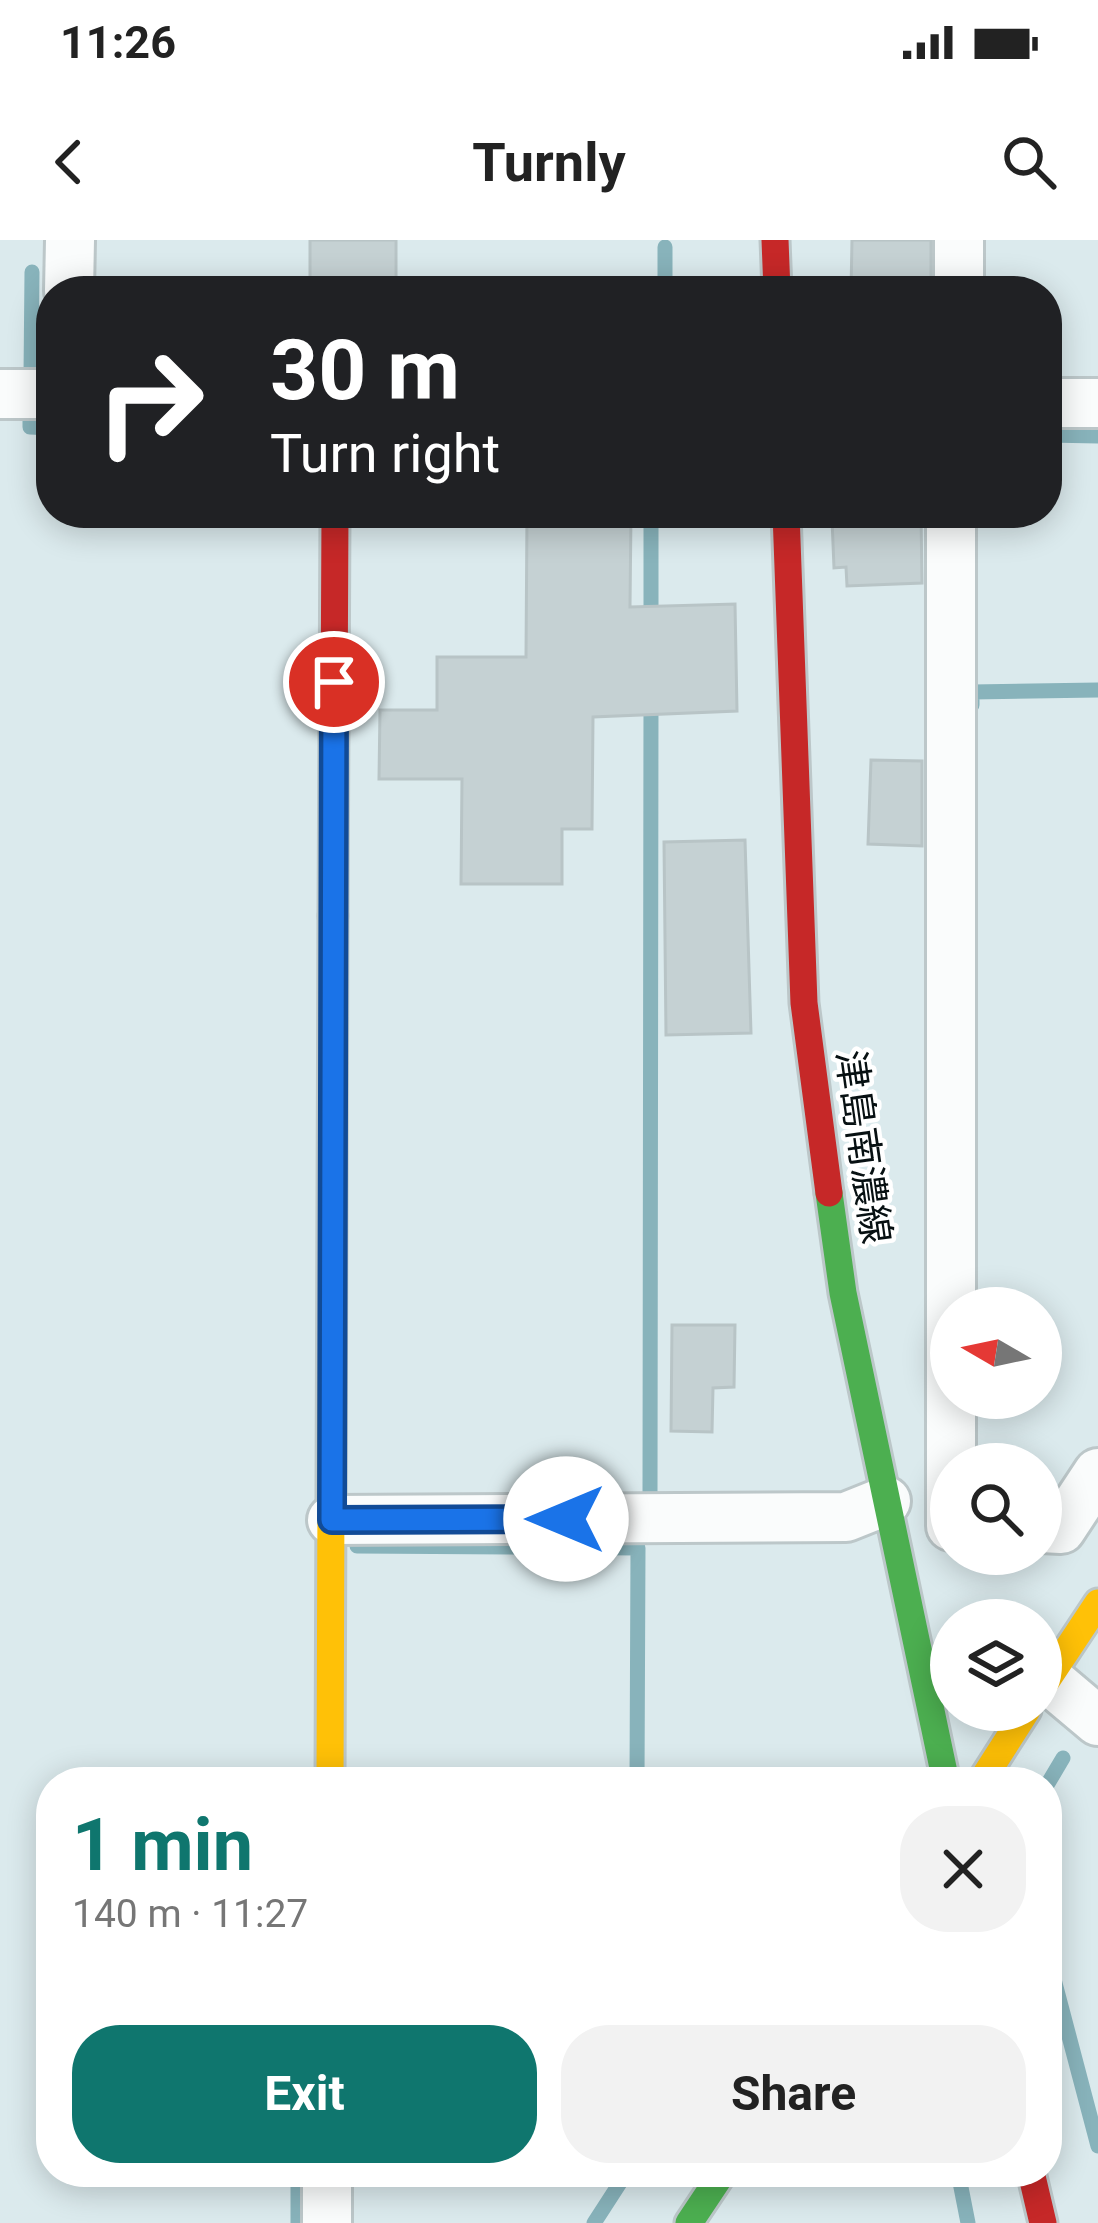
<!DOCTYPE html>
<html lang="en">
<head>
<meta charset="utf-8">
<style>
  body { margin:0; font-family:Roboto,"Noto Sans JP",sans-serif; background:#f2f2f2; color:#222; height:100vh; display:flex; flex-direction:column; font-size:45px; white-space:nowrap }
  * { box-sizing:border-box; margin:0 }
  p { font-size:39px; color:#767676 }
  .icon { flex:none; width:66px; height:66px; fill:none; stroke:currentColor; stroke-width:2; stroke-linecap:round; stroke-linejoin:round }
  .map { position:relative; flex:1; overflow:hidden }
  .side { position:absolute; left:36px; top:1527px; width:1026px; height:420px; display:flex; flex-direction:column; background:#fff; border-radius:48px; box-shadow:0 6px 30px #0003 }
  .side>* { flex:none }
  .top-card { position:absolute; left:36px; top:36px; width:1026px; height:252px; border-radius:48px; box-shadow:0 6px 30px #0003; background:#202124; color:#fff; overflow:hidden }
  .needle { width:78px; rotate:279deg }
  .tools { position:absolute; left:930px; top:1047px; display:grid; gap:24px }
  .tools a { display:grid; place-items:center; width:132px; height:132px; border-radius:50%; background:#fff; box-shadow:0 6px 30px #0003; font-size:60px }
  .pin { position:absolute; display:grid; place-items:center; width:102px; height:102px; color:#fff; margin:-51px; border:6px solid #fff; border-radius:50%; box-shadow:0 3px 12px #0007 }
  .me { position:absolute; width:132px; margin:-66px; rotate:270deg; stroke-linejoin:round; filter:drop-shadow(0 0 9px #0008) }
  .turn { display:flex; align-items:center; gap:42px; height:252px; padding:0 36px; font-size:54px }
  .turn .icon { width:156px; height:156px; stroke-width:2.5 }
  .turn b { display:block; font-size:84px; line-height:102px }
  .round { display:grid; place-items:center; flex:none; width:126px; height:126px; border-radius:48px; background:#f2f2f2 }
  .overview { display:flex; align-items:center; justify-content:space-between; height:204px; padding:0 36px }
  h1 { font-size:72px; font-weight:700; line-height:90px; color:#0f766e }
  .action { display:flex; gap:24px; margin-top:auto; padding:24px 36px }
  .action a { flex:1; height:138px; border-radius:48px; background:#0f766e; color:#fff; font-size:48px; font-weight:700; line-height:138px; text-align:center }
  .action a+a { background:#f2f2f2; color:#222 }
  .status { display:flex; justify-content:space-between; align-items:center; height:84px; padding:0 60px; background:#fff; direction:ltr }
  .status svg { height:33px; fill:currentColor }
  header { display:flex; justify-content:space-between; align-items:center; height:156px; padding:0 36px; background:#fff; font-size:54px; font-weight:700 }
  .map>svg:first-child { display:block }
</style>
</head>
<body>
<div class="status"><b>11:26</b><svg viewBox="0 0 49 12"><path d="M0 12V9h3v3zM5 12V6h3v6zM10 12V3h3v9zM15 12V0h3v12zM26 1h20v11H26zM47 4h2v5h-2z"/></svg></div>
<header><svg class="icon" aria-label="back" viewBox="0 0 24 24"><path d="M15 5l-7 7 7 7"/></svg>Turnly<svg class="icon" aria-label="search" viewBox="0 0 24 24"><circle cx="10" cy="10" r="6"/><path d="M15 15l6 6"/></svg></header>
<div class="map">
<svg width="1098" height="1983" viewBox="0 0 1098 1983">
  <rect width="100%" height="100%" fill="#dbeaed"/>
  <g fill="none" stroke-linecap="round" stroke-linejoin="round">
    <g stroke="#88b3bb" stroke-width="15">
      <polyline points="665,51 665,7"/>
      <polyline points="31,135 32,32"/>
      <polyline points="30,176 30,187 51,188"/>
      <polyline points="1047,195 1098,196"/>
      <polyline points="651,384 651,273"/>
      <polyline points="972,465 972,452 1098,450"/>
      <polyline points="650,1259 651,456"/>
      <polyline points="357,1306 638,1308 637,1542"/>
      <polyline points="1047,1545 1063,1518"/>
      <polyline points="1047,1713 1098,1906"/>
      <polyline points="958,1932 968,1983"/>
      <polyline points="298,1983 298,1932"/>
      <polyline points="594,1983 627,1932"/>
    </g>
  </g>
  <g fill="#c5d1d3" stroke="#b8c4c6" stroke-width="3">
    <rect x="310" y="0" width="86" height="51"/>
    <polygon points="852,0 931,0 931,51 851,51"/>
    <polygon points="527,273 631,273 630,367 735,364 737,471 593,477 592,589 562,589 562,644 461,644 462,539 379,539 380,470 437,470 437,417 526,417"/>
    <polygon points="844,273 921,273 922,343 847,346 846,327 834,328 832,279 844,278"/>
    <polygon points="871,520 922,521 922,606 868,604"/>
    <polygon points="745,600 751,793 666,795 664,602"/>
    <polygon points="672,1085 735,1085 734,1147 713,1148 712,1192 671,1191"/>
  </g>
  <g fill="none" stroke-linecap="round" stroke-linejoin="round">
    <g stroke="#bcc7c9" stroke-width="54">
      <g id="street">
        <polyline points="959,0 959,51"/>
        <polyline points="69,51 70,0"/>
        <polyline points="0,154 51,154"/>
        <polyline points="1047,163 1098,163"/>
        <polyline points="951,273 951,1286"/>
        <polyline points="332,1280 846,1277 886,1261"/>
        <polyline points="1041,1288 1061,1289 1098,1233"/>
        <polyline points="1048,1439 1098,1481"/>
        <polyline points="327,1983 327,1932"/>
      </g>
    </g>
    <g stroke="#bcc7c9" stroke-width="33">
      <g id="fast">
        <polyline points="829,953 843,1053 946,1542"/>
        <polyline points="689,1983 723,1932"/>
      </g>
    </g>
    <g stroke="#bcc7c9" stroke-width="33">
      <g id="slow">
        <polyline points="1041,1449 1098,1363"/>
        <polyline points="330,1542 333,676"/>
        <polyline points="981,1542 1027,1470"/>
      </g>
    </g>
    <g stroke="#bcc7c9" stroke-width="33">
      <g id="jam">
        <polyline points="775,0 777,51"/>
        <polyline points="786,273 804,763 829,953"/>
        <polyline points="333,676 335,273"/>
        <polyline points="1031,1932 1043,1983"/>
      </g>
    </g>
    <use href="#street" stroke="#fafcfc" stroke-width="48"/>
    <use href="#fast" stroke="#4caf50" stroke-width="27"/>
    <use href="#slow" stroke="#ffc107" stroke-width="27"/>
    <use href="#jam" stroke="#c62828" stroke-width="27"/>
  </g>
  <g fill="none" stroke-linecap="round" stroke-linejoin="round">
    <g stroke="#114b97" stroke-width="30">
      <polyline id="route" points="334,442 332,1280 566,1279"/>
    </g>
    <use href="#route" stroke="#1a73e8" stroke-width="21"/>
  </g>
  <g text-anchor="middle" dominant-baseline="central" stroke-width="9" stroke-linejoin="round" paint-order="stroke">
    <g font-size="39" fill="#071012" stroke="#fff">
      <text transform="translate(863 907) rotate(82)">津島南濃線</text>
    </g>
  </g>
</svg>
<div class="tools">
<a><svg class="needle" viewBox="-14 -14 28 28"><path d="M0-13l5 13h-10z" fill="#e53935"/><path d="M0 13l5-13h-10z" fill="#767676"/></svg></a>
<a><svg class="icon" aria-label="search" viewBox="0 0 24 24"><circle cx="10" cy="10" r="6"/><path d="M15 15l6 6"/></svg></a>
<a><svg class="icon" aria-label="layers" viewBox="0 0 24 24"><path d="M12 4l9 5-9 5-9-5zM3 14l9 5 9-5"/></svg></a>
</div>
<div class="pin" style="left:334px;top:442px;background:#d93025"><svg class="icon" aria-label="arrive" viewBox="0 0 24 24"><path d="M6 21V4h12l-3 4 3 4H6"/></svg></div>
<svg class="me" style="left:566px;top:1279px" viewBox="-20 -20 40 40"><circle r="19" fill="#fff"/><path d="M0-13L10 11 0 6-10 11z" fill="#1a73e8"/></svg>
<div class="top-card">
<div class="turn"><svg class="icon" aria-label="right" viewBox="0 0 24 24"><path d="M7 20v-9h11M14 6l5 5-5 5"/></svg><div><b>30 m</b>Turn right</div></div>
</div>
<section class="side">
<div class="overview"><div><h1>1 min</h1><p>140 m · 11:27</p></div><a class="round"><svg class="icon" aria-label="close" viewBox="0 0 24 24"><path d="M6 6l12 12M18 6L6 18"/></svg></a></div>
<div class="action"><a>Exit</a><a>Share</a></div>
</section>
</div>
</body>
</html>
